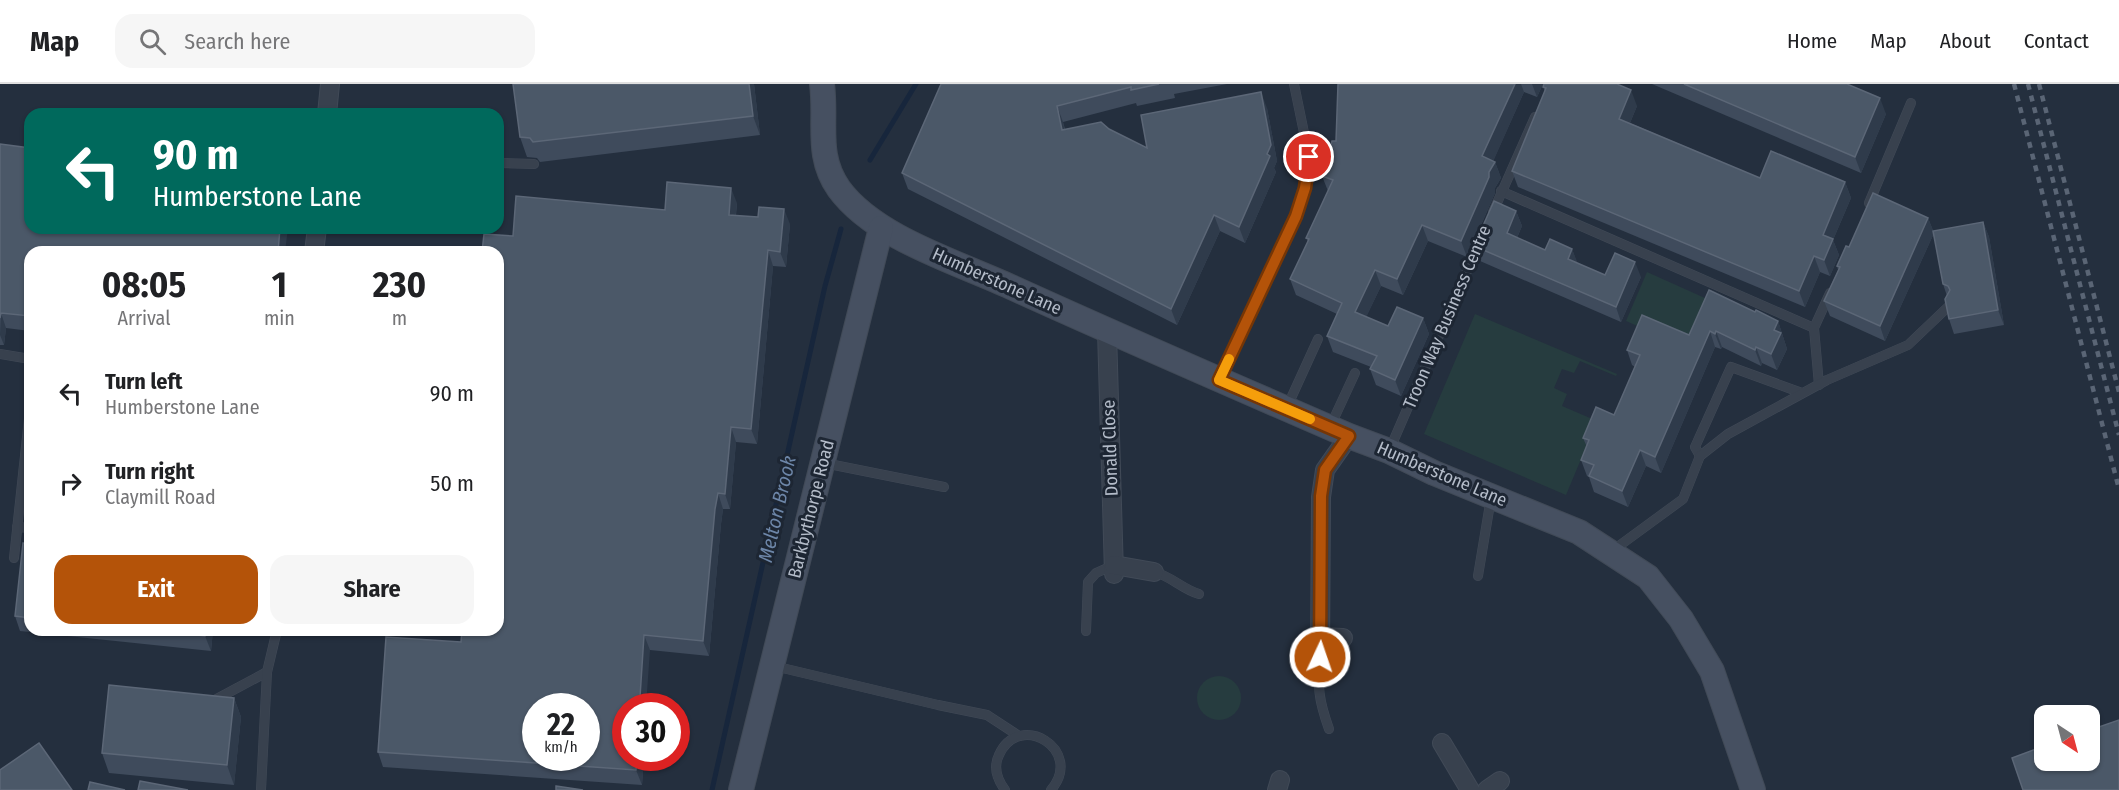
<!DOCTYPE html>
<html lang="en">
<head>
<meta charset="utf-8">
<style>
  body { margin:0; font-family:"Fira Sans Condensed",sans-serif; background:#f6f6f6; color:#202124; height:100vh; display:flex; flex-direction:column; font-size:22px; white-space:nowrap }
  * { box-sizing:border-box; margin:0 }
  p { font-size:20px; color:#757577 }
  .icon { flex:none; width:33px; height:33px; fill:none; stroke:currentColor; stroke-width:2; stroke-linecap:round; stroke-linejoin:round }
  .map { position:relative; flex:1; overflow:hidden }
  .sheet { position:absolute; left:24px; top:162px; width:480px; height:390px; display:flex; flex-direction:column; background:#fff; border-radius:18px; box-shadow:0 2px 4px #0004 }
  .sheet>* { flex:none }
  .top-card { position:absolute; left:24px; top:24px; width:480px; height:126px; border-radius:18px; box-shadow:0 2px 4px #0004; background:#00695c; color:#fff; overflow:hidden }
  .needle { width:39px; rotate:144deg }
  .controls { position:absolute; left:2034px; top:621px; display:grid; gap:12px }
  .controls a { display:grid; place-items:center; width:66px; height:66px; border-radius:12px; background:#fff; box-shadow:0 2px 4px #0004; font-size:30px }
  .speed { position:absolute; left:522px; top:609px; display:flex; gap:12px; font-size:30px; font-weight:700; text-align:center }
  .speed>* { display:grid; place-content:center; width:78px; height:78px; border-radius:50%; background:#fff; box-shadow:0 2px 4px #0004; line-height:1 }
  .speed small { font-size:15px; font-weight:400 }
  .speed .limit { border:9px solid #d22; background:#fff; color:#111 }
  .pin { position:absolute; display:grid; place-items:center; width:51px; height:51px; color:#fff; margin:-26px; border:3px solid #fff; border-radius:50%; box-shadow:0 2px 6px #0007 }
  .me { position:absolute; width:66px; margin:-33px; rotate:3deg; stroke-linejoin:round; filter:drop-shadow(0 0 4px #0008) }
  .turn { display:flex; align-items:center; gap:21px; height:126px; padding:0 30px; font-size:27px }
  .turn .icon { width:78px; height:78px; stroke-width:2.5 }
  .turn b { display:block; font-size:42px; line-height:51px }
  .eta { display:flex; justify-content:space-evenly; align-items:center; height:102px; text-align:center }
  .eta b { font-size:36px; font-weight:700; line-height:42px }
  .button { display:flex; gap:12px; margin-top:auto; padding:12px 30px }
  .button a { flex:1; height:69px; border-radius:18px; background:#b45309; color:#fff; font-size:24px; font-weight:700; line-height:69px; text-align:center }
  .button a+a { background:#f6f6f6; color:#202124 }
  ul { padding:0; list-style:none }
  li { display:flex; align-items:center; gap:18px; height:90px; padding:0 30px }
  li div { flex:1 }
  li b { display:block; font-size:22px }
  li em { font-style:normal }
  header { display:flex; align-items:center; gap:36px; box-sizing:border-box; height:84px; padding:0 30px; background:#fff; border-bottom:2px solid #e0e0e0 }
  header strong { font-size:28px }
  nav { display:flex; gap:33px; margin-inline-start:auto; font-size:21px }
  .search { width:420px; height:54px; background:#f6f6f6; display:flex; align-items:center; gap:15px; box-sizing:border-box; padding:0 21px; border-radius:18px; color:#757577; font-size:22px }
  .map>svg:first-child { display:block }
</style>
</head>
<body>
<header>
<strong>Map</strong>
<div class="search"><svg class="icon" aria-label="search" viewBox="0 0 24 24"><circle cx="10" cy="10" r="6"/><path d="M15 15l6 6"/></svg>Search here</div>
<nav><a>Home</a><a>Map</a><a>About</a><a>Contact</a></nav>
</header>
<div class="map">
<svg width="2119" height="706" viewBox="0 0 2119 706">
  <rect width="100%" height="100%" fill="#242f3e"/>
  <g fill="#263c3f">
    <polygon points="1647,188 1716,219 1695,267 1626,237"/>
    <polygon points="1475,230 1617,290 1616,292 1580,277 1574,289 1562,285 1554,304 1567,310 1562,322 1597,337 1566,411 1424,350"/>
    <circle cx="1219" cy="614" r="22"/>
  </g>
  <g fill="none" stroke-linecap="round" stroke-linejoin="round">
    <g stroke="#17263c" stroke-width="5">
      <polyline points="870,76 916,0"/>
      <polyline points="712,706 825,202 841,145"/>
    </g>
    <g stroke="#414a57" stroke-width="10">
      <g id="lane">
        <polyline points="498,79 534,80"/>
        <polyline points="1501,107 1814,244"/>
        <polyline points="1869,119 1911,19"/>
        <polyline points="1493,128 1535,33"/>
        <polyline points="0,270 30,275"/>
        <polyline points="1220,295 1296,132 1305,104 1309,73 1294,0"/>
        <polyline points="1819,301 1814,244 1830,209"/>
        <polyline points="1287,323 1318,255"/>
        <polyline points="1330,343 1355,289"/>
        <polyline points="1389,367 1480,157"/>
        <polyline points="1700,372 1695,363 1731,283 1802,309"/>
        <polyline points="824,379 944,403"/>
        <polyline points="17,443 30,444"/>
        <polyline points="1612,467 1683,415 1700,372 1728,350 1827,296 1908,261 1949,222"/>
        <polyline points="14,474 30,325"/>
        <path d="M1154 488C1171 492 1182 505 1199 510"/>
        <polyline points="1478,492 1491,414"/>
        <polyline points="1086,547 1088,498 1096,489 1114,481"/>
        <path d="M1320 573C1318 605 1318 614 1329 645"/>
        <polyline points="774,582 938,621 987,631 1019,652"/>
        <polyline points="211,618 267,588"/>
        <polyline points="261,706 267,588 277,546"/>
        <path d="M1005 706C997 695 993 683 999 671 1019 626 1085 666 1051 706"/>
      </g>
    </g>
    <g stroke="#414a57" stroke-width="20">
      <g id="street">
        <polyline points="327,30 330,0"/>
        <polyline points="314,168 317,144"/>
        <polyline points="1107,247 1114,490"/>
        <polyline points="1114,481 1154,488"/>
        <polyline points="1322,553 1343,554"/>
        <polyline points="1320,573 1321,413 1325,386 1349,352"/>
        <polyline points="1442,659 1470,706"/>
        <polyline points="1277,706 1280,696"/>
        <polyline points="1487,706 1500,697"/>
      </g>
    </g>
    <g stroke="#414a57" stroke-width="26">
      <g id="secondary">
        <path d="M822 0C827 39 815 71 839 105 875 154 957 178 1011 203 1123 254 1236 303 1349 352L1389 367 1434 389 1579 448 1648 493 1681 535 1712 587 1753 706"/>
        <polyline points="741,706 881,144"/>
      </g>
    </g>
    <use href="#lane" stroke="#38414e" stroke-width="9"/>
    <use href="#street" stroke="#38414e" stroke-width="18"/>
    <use href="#secondary" stroke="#465061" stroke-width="24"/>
    <g stroke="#5a6575" stroke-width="4.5" stroke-dasharray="6 6" stroke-linecap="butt">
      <polyline points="2014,0 2119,405"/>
      <polyline points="2028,0 2119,351"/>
      <polyline points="2039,0 2119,308"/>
    </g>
  </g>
  <g fill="#3f4b5c">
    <polygon points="754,0 760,51 540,78 537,74 527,73 520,53"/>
    <polygon points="941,0 1227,0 1174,10 1175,14 1137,22 1136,19 1063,38 1065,45 1109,45 1147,64 1267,24 1277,77 1274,84 1276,88 1245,159 1220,147 1177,241 908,105 902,89"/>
    <polygon points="1338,0 1543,0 1537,13 1524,8 1493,77 1495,78 1501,94 1495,104 1495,109 1467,173 1428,157 1403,211 1381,202 1366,233 1388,242 1423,234 1429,250 1401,312 1376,301 1370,285 1371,283 1333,268 1327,252 1337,230 1296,211 1290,195 1308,158 1306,154 1328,107 1322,92 1336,57"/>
    <polygon points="1652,0 1847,0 1886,30 1861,89"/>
    <polygon points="1543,3 1637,22 1630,39 1760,94 1845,98 1851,114 1833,156 1839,171 1830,192 1820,188 1805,223 1518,103 1512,87 1545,8"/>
    <polygon points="0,60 30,168 30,247 6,244 4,261 0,261"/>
    <polygon points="737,119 736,131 790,140 786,183 773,182 757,360 736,358 730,425 723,425 721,440 709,572 650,566 626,622 644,674 642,701 383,683 378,668 461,558 498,546 498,168 513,152 665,126"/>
    <polygon points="1516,127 1522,142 1517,154 1545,166 1572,165 1577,179 1605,191 1641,193 1621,238 1480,177 1474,162"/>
    <polygon points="1928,134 1934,149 1885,257 1830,232 1824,217 1838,186 1837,182 1849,163"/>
    <polygon points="1983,138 1989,153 2004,241 1954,250 1949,235 1947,212 1943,200"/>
    <polygon points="1755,228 1778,237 1787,265 1777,286 1762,279 1761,282 1722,263 1721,265 1715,263 1661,389 1646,382 1628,423 1594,408 1589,393 1587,392 1581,376 1587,363 1583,354 1614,331 1635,283 1632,281 1627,266 1689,251"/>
    <polygon points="30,460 30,546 213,546 211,567 20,547 15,532"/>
    <polygon points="234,614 241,633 234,701 109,689 102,669"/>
  </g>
  <g fill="#2f3b4b">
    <polygon points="749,0 754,0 760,51 753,32"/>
    <polygon points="1515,0 1521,0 1524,8 1488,89 1482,72"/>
    <polygon points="1532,0 1543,0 1537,13"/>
    <polygon points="1631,6 1637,22 1625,51 1619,35"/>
    <polygon points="1261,8 1267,24 1277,77 1274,84 1276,88 1245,159 1239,143 1267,70"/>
    <polygon points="1880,14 1886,30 1861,89 1855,73"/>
    <polygon points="1057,22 1063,38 1068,62 1062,46"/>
    <polygon points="1495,78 1501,94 1495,104 1495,109 1467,173 1461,157 1489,88"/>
    <polygon points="1845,98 1851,114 1833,156 1839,171 1830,192 1824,176 1823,151"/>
    <polygon points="731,104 737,119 734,146 729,131"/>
    <polygon points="784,125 790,140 786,183 780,168"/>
    <polygon points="1516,127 1522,142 1512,165 1507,149"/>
    <polygon points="1214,131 1220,147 1177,241 1171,225"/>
    <polygon points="1928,134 1934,149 1885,257 1880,242"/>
    <polygon points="1983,138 1989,153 2004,241 1998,226"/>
    <polygon points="1422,141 1428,157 1403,211 1397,195"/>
    <polygon points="280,144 288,144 285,168 278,168"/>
    <polygon points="1572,165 1578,180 1568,175"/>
    <polygon points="768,166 773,182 757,360 751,345"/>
    <polygon points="1814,172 1820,188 1805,223 1799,207"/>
    <polygon points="1635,178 1641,193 1621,238 1616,223"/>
    <polygon points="1375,186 1381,202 1361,244 1355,228"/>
    <polygon points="1,229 6,244 4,261 0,251"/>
    <polygon points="1423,234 1429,250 1401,312 1395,296"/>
    <polygon points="1778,237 1787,265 1777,286 1771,270 1774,246"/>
    <polygon points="1710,247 1715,263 1661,389 1655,373"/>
    <polygon points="1716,247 1722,263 1721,265 1715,250"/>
    <polygon points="1756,263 1762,279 1761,282 1755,266"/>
    <polygon points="731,343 736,358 730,425 725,410"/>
    <polygon points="1640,366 1646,382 1628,423 1622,407"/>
    <polygon points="718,409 723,425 721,440 709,572 703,557 715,425"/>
    <polygon points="206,546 213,546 211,567 205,552"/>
    <polygon points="644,551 650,566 646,622 640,613"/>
    <polygon points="234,614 241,633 234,701 227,681"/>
    <polygon points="651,614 655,622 651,622"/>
    <polygon points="637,674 644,674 642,701 636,686"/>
  </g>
  <g fill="#4b5868" stroke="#5c6777" stroke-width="1.5" fill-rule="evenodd">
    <polygon points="513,0 749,0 753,32 533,58 530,54 520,53"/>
    <polygon points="941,0 1159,0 1131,6 1131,3 1057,22 1062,46 1101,38 1109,45 1147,64 1141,31 1261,8 1271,61 1267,70 1270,72 1239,143 1214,131 1171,225 902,89"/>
    <polygon points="1338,0 1515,0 1482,72 1495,78 1489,88 1489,93 1461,157 1422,141 1397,195 1375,186 1355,228 1388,242 1397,223 1423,234 1395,296 1370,285 1377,272 1327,252 1342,219 1290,195 1309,155 1306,154 1333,96 1322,92 1332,57 1336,57"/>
    <polygon points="1544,0 1617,0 1631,6 1619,35 1760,94 1771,67 1845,98 1823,151 1833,155 1824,176 1814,172 1799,207 1512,87 1546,4 1543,3"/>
    <polygon points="1684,0 1847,0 1880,14 1855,73"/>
    <polygon points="0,60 30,64 30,144 280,144 278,168 30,168 30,232 1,229 0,234"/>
    <path d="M667 98 731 104 729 131 758 133 759 123 784 125 780 168 768 166 751 345 731 343 725 410 718 409 715 425 703 557 644 551 640 613 651 614V622H626V674H637L636 686 378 668 386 553 461 558 462 546H498V284L499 271H498V168H482L484 150 513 152 516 112 665 126ZM536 622H586V674H536Z"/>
    <polygon points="1873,109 1928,134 1880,242 1824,217 1840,183 1837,182 1846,162 1849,163"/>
    <polygon points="1494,117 1516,127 1507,149 1545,166 1550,155 1572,165 1568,175 1605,191 1615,169 1635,178 1616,223 1474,162"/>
    <polygon points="1983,138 1998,226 1949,235 1945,215 1950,206 1948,202 1943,200 1933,147"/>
    <polygon points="1709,206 1755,228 1756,226 1778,237 1774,246 1781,249 1771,270 1756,263 1755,266 1716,247 1715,250 1710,247 1655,373 1640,366 1622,407 1589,392 1594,381 1581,376 1589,356 1583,354 1596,323 1614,331 1640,271 1627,266 1642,231 1689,251"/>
    <polygon points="23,459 30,460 30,534 15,532"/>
    <polygon points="151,546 206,546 205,552"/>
    <polygon points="109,601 234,614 227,681 102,669"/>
    <polygon points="2119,636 2119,706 2023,706 2012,674 2044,662 2044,676 2090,676 2090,646"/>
    <polygon points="39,659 72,706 0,706 0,686"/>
    <polygon points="140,697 188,706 138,706"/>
    <polygon points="90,698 125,706 88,706"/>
    <polygon points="556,702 583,706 556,706"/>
  </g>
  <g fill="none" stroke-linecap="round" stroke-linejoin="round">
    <g stroke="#753606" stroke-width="15">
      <polyline id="route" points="1309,73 1305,104 1296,132 1219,296 1349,352 1325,386 1321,412 1320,573"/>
    </g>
    <use href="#route" stroke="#b45309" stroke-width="10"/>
    <polyline stroke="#f59e0b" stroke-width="10" points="1229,275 1219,296 1310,335"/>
  </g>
  <g text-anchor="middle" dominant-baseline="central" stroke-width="6" stroke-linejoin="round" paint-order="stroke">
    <g font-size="18" fill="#b4bcc9" stroke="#1d2633">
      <text transform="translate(997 197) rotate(24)">Humberstone Lane</text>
      <text transform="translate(1447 233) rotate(-67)">Troon Way Business Centre</text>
      <text transform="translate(1110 364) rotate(-92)">Donald Close</text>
      <text transform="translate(1442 390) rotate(23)">Humberstone Lane</text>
      <text transform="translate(811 425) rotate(-76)">Barkbythorpe Road</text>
    </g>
    <g font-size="20" font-style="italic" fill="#6d86a8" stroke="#1d2633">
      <text transform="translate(777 425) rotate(-77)">Melton Brook</text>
    </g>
  </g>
</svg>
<div class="controls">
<a><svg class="needle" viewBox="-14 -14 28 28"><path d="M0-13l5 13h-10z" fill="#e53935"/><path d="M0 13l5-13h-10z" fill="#757577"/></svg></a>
</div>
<div class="speed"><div>22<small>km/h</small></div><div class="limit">30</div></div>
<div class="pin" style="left:1309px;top:73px;background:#d93025"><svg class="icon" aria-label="arrive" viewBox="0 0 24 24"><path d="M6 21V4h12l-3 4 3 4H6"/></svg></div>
<svg class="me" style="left:1320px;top:573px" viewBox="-20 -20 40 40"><circle r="17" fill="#b45309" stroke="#fff" stroke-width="3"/><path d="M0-11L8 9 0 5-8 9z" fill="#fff"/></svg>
<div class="top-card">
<div class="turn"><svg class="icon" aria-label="left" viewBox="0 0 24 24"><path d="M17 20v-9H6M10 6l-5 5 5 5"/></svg><div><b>90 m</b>Humberstone Lane</div></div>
</div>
<section class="sheet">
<div class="eta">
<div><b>08:05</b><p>Arrival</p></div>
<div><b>1</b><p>min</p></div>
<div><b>230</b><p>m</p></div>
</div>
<ul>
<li><svg class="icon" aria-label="left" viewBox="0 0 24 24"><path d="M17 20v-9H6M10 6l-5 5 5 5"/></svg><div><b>Turn left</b><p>Humberstone Lane</p></div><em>90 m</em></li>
<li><svg class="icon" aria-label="right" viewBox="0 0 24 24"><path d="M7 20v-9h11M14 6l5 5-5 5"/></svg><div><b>Turn right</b><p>Claymill Road</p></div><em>50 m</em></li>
</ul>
<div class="button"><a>Exit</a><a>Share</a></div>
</section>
</div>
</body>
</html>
